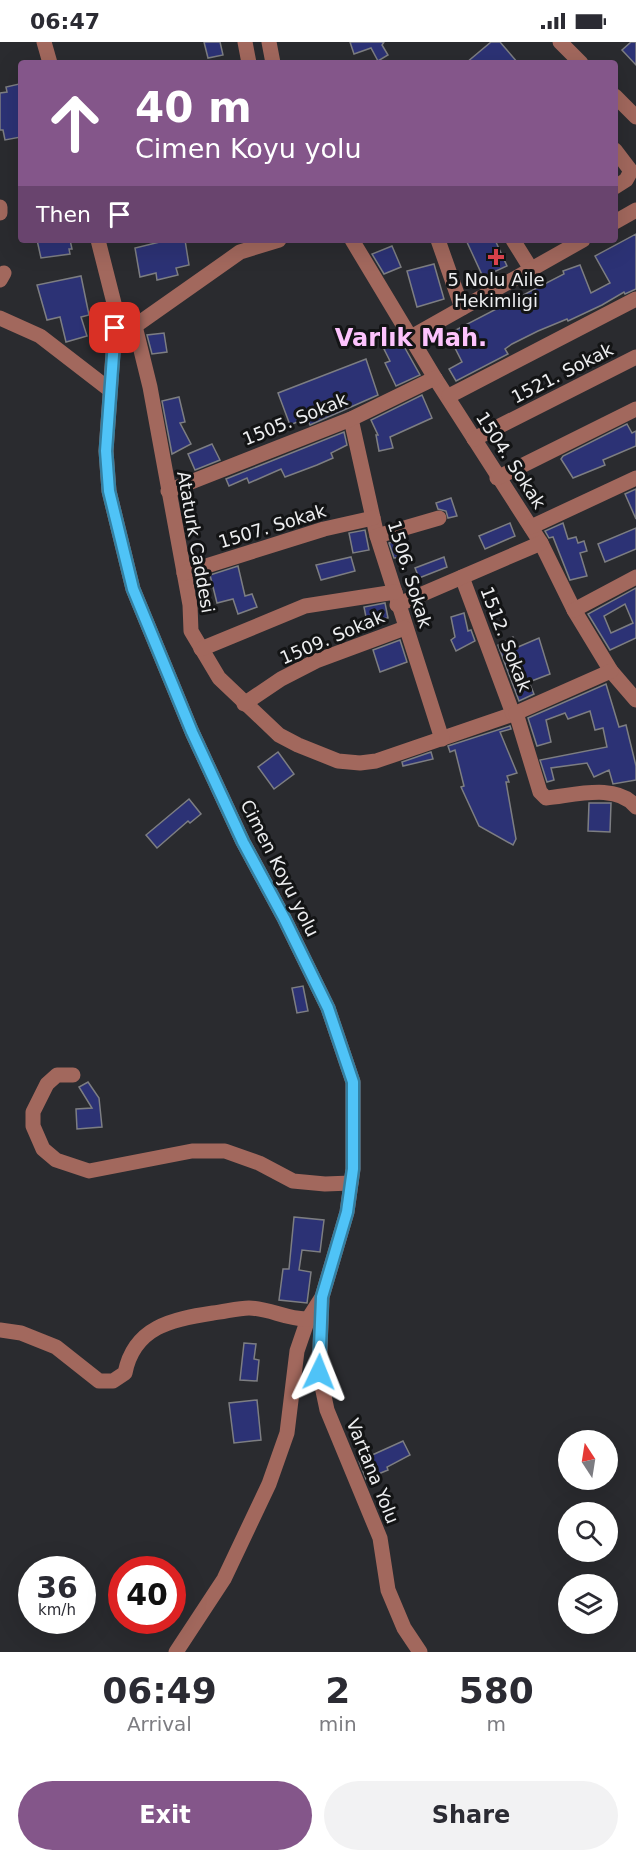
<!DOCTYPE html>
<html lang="en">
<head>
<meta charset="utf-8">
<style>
  body { margin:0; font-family:"DejaVu Sans",sans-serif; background:#f2f2f3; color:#2b2b33; height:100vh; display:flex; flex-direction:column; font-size:22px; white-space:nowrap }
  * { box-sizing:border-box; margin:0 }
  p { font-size:20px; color:#7c7c81 }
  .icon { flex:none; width:33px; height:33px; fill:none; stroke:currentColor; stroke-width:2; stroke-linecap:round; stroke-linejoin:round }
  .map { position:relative; height:1610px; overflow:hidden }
  .details { display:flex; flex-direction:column; background:#fff; flex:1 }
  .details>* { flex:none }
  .hud { position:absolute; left:18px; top:18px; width:600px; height:183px; border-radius:6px; box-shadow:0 6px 24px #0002; background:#84568a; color:#fff; overflow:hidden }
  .needle { width:39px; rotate:348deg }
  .controls { position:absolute; left:558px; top:1388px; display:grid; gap:12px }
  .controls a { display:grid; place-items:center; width:60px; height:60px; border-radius:50%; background:#fff; box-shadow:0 6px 24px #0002; font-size:30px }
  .speed { position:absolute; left:18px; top:1514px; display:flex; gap:12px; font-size:30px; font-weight:700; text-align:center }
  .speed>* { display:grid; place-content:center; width:78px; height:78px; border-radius:50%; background:#fff; box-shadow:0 6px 24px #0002; line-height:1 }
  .speed small { font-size:15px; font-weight:400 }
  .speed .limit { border:9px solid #d22; background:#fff; color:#111 }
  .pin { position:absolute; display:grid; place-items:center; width:51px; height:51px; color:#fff; margin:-26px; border-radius:12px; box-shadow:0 3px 9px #0006 }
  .me { position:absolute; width:66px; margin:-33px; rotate:2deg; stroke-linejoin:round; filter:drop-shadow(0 0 4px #0008) }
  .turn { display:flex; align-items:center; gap:21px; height:126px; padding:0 18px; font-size:27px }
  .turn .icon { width:78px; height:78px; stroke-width:2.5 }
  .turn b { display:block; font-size:42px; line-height:51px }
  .then { display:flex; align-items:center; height:57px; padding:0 18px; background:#0003; gap:12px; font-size:22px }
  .eta { display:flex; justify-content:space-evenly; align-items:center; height:102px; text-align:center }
  .eta b { font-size:36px; font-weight:700; line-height:42px }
  .primary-button { display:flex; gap:12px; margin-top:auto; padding:12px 18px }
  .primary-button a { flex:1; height:69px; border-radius:36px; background:#84568a; color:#fff; font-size:24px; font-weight:700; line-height:69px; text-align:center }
  .primary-button a+a { background:#f2f2f3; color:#2b2b33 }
  .status { display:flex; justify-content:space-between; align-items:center; height:42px; padding:0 30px; background:#fff; direction:ltr }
  .status svg { height:16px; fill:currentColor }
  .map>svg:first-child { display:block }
</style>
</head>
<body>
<div class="status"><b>06:47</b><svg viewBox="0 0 49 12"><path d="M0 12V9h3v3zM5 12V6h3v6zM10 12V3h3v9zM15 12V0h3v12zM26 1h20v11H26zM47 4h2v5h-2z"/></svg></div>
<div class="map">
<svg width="636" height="1610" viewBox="0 0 636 1610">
  <rect width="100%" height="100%" fill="#2a2b2f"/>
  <g fill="#2c3275" stroke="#7d7e82" stroke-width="1.5" fill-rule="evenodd">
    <polygon points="204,0 220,0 223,13 208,16"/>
    <polygon points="350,0 384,0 382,3 388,13 378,19 371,6 354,12"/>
    <polygon points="491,0 500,0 518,21 466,21"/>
    <polygon points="631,0 636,0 636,23 622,8"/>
    <polygon points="19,42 21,46 21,95 5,98 3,88 0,88 0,51 7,50 6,45"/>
    <polygon points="636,192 636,247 625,252 624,250 602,263 568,279 567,277 538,289 512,302 505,307 508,312 456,339 449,327 462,320 448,292 564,232 563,229 580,223 591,251 610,241 595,214"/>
    <polygon points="37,198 70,198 72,207 69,207 70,212 41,216"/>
    <polygon points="168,198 185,198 189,223 176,226 178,233 157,238 156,231 140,235 135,206"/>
    <polygon points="466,198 495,198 507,224 483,235"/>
    <polygon points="392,204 401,225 384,232 372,212"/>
    <polygon points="434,222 444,257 417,265 407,229"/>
    <polygon points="81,234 89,273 81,275 87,294 66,300 60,275 47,278 37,243"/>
    <polygon points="164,291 167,310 152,312 147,293"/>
    <polygon points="401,299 420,333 396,344 385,321 390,319 384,307"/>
    <polygon points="366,317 378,353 310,383 307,376 290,383 278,351"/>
    <polygon points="422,353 432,376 390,395 393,406 379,409 376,393 378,393 371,378"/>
    <polygon points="179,355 185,380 180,381 191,402 172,412 162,359"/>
    <polygon points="627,382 632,391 636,389 636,404 603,418 605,423 573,436 561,417 563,414"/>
    <polygon points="344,390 347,403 331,411 333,416 317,423 285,435 281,427 249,441 247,436 229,444 226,437"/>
    <polygon points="212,402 220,418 195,428 188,412"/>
    <polygon points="636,447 636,477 625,452"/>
    <polygon points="451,456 457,474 448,476 446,469 438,467 436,461"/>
    <polygon points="510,481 515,494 485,507 479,494"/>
    <polygon points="563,481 568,497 576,495 578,501 584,499 587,509 580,511 587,534 570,538 553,495 549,496 545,489"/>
    <polygon points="636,486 636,507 605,520 598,502"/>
    <polygon points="365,488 369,508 353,511 349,491"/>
    <polygon points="402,497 410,515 394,516 389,501"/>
    <polygon points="351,515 355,529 321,538 316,523"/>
    <polygon points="444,515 447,525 419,536 415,526"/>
    <polygon points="238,524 245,554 252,552 257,565 238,572 233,557 217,561 210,533"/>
    <path d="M636 546V596L610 608 588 572ZM625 562 633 581 611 591 604 574Z"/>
    <polygon points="385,561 388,576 367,580 364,565"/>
    <polygon points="464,571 468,589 471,588 475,599 456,609 451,598 455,595 451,575"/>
    <polygon points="513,595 518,605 539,596 550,632 529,640 534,652 519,659 498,603"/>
    <polygon points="400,598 407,620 380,630 373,608"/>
    <polygon points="606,642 619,685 626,683 636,724 636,738 613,742 609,728 594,735 587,721 551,726 554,738 547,740 540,718 607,705 603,686 595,688 590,669 568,677 565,671 546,678 551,700 537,704 528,676"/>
    <polygon points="510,684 511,687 500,690 517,731 507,734 509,740 506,740 516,797 513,803 479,784 461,745 464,744 455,708 450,710 448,704"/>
    <polygon points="278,710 294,732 274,747 258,725"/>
    <polygon points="431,710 433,717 403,724 402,720"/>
    <polygon points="189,757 201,772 190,781 188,779 157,806 146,793"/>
    <polygon points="589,761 611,761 610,790 588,789"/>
    <polygon points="303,944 308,969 297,971 292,946"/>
    <polygon points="88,1040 99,1056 102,1085 77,1087 76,1067 92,1066 79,1045"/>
    <polygon points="294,1175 324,1178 320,1210 302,1208 299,1228 311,1230 307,1261 279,1258 283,1227 289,1227"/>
    <polygon points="244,1301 256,1302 254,1317 259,1318 257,1339 240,1338"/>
    <polygon points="257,1358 261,1398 234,1401 229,1361"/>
    <polygon points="403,1399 410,1413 387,1425 388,1428 366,1437 359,1419"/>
  </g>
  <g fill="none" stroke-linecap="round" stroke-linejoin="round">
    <g stroke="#a2685d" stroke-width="15">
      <polyline points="44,0 50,21"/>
      <polyline points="245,0 249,21"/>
      <polyline points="269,0 273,21"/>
      <polyline points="560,0 581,21"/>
      <polyline points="615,54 636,75"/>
      <polyline points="615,108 631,129 626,138 615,145"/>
      <polyline points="0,165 0,171"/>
      <polyline points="615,180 636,168"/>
      <polyline points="98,198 116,269 106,409 109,449 133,547 192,690 243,800 284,876 328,966 353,1040 353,1127 347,1170 322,1255 308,1277 297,1309 287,1391 269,1442 224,1537 176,1610"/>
      <polyline points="352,198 435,336 541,501 574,568 611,629 636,658"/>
      <polyline points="438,198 462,266"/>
      <polyline points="513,198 531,227"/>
      <polyline points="0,238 4,231"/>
      <polyline points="0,276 40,294 110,348"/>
      <polyline points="135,284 150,345 190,563 191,589 219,636 279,693 298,703 338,719 360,721 376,719 516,671 611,629"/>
      <polyline points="127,285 135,284 240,210 279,198"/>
      <polyline points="411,295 583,198"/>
      <polyline points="449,354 636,257"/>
      <polyline points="351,377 377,494 442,697"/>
      <polyline points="474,397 636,315"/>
      <polyline points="497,436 636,367"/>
      <polyline points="168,449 351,377 435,336"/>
      <polyline points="531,485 636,436"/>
      <polyline points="377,494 439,476"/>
      <polyline points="184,531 324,487 373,476"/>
      <polyline points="462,535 513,672"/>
      <polyline points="397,563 541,501"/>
      <polyline points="574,568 636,535"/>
      <polyline points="201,607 305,564 395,550"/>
      <polyline points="244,662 281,637 316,619 405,586"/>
      <path d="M516 671 540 750 546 756C572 754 617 740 636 765"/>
      <polyline points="73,1033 57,1033 47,1042 33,1070 33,1084 43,1107 56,1118 89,1129 192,1109 225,1109 259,1121 293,1139 325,1142 351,1141"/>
      <polyline points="322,1258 319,1330 327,1368 380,1496 388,1548 404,1586 420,1610"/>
      <path d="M0 1288 21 1291 56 1305 99 1339H113L125 1331C134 1285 172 1277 213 1271 224 1270 238 1266 249 1266 269 1266 288 1278 308 1277"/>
    </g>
  </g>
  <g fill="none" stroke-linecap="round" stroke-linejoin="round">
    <g stroke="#337fa1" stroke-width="15">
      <polyline id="route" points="115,286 106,409 109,449 133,547 192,690 243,800 284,876 328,966 353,1040 353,1127 347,1170 322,1255 319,1330"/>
    </g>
    <use href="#route" stroke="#4fc3f7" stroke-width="10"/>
  </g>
  <path fill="#e0444e" stroke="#131415" stroke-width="2" d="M493 206h6v6h6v6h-6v6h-6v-6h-6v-6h6z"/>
  <g text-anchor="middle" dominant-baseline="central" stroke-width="6" stroke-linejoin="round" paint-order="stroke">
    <g font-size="18" fill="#edeef0" stroke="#131415">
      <text x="496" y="237">5 Nolu Aile<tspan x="496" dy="21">Hekimligi</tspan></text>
    </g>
    <g font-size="18" fill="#edeef0" stroke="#131415">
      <text transform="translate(562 331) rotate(-27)">1521. Sokak</text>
      <text transform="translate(295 377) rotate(-22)">1505. Sokak</text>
      <text transform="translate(511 418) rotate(57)">1504. Sokak</text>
      <text transform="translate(272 484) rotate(-17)">1507. Sokak</text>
      <text transform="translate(196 500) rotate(80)">Ataturk Caddesi</text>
      <text transform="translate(410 532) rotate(73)">1506. Sokak</text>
      <text transform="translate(332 595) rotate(-23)">1509. Sokak</text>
      <text transform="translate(506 597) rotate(69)">1512. Sokak</text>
      <text transform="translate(280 826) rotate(63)">Cimen Koyu yolu</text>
      <text transform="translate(373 1429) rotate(68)">Vartana Yolu</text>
    </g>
    <g font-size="24" font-weight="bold" fill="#fdc3fd" stroke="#131415">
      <text x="411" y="296">Varlık Mah.</text>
    </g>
  </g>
</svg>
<div class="controls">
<a><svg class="needle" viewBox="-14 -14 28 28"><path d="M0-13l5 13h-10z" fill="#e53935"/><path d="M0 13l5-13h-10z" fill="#7c7c81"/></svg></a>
<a><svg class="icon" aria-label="search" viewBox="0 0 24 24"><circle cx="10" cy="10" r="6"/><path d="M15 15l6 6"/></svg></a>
<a><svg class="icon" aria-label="layers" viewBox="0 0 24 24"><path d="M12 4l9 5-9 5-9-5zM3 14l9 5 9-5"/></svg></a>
</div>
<div class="speed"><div>36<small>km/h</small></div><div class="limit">40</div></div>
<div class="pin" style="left:115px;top:286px;background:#d93025"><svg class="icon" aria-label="arrive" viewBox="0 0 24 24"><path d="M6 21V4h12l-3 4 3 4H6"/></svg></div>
<svg class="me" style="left:319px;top:1330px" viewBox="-20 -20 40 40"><path d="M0-17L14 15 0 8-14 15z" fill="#4fc3f7" stroke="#fff" stroke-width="4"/></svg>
<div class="hud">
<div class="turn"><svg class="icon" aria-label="ahead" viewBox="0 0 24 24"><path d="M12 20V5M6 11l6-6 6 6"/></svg><div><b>40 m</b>Cimen Koyu yolu</div></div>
<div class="then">Then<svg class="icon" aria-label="arrive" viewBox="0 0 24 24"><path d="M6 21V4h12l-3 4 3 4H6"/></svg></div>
</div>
</div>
<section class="details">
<div class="eta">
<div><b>06:49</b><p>Arrival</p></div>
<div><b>2</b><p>min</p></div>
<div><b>580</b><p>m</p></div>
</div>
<div class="primary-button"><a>Exit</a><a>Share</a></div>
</section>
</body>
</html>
